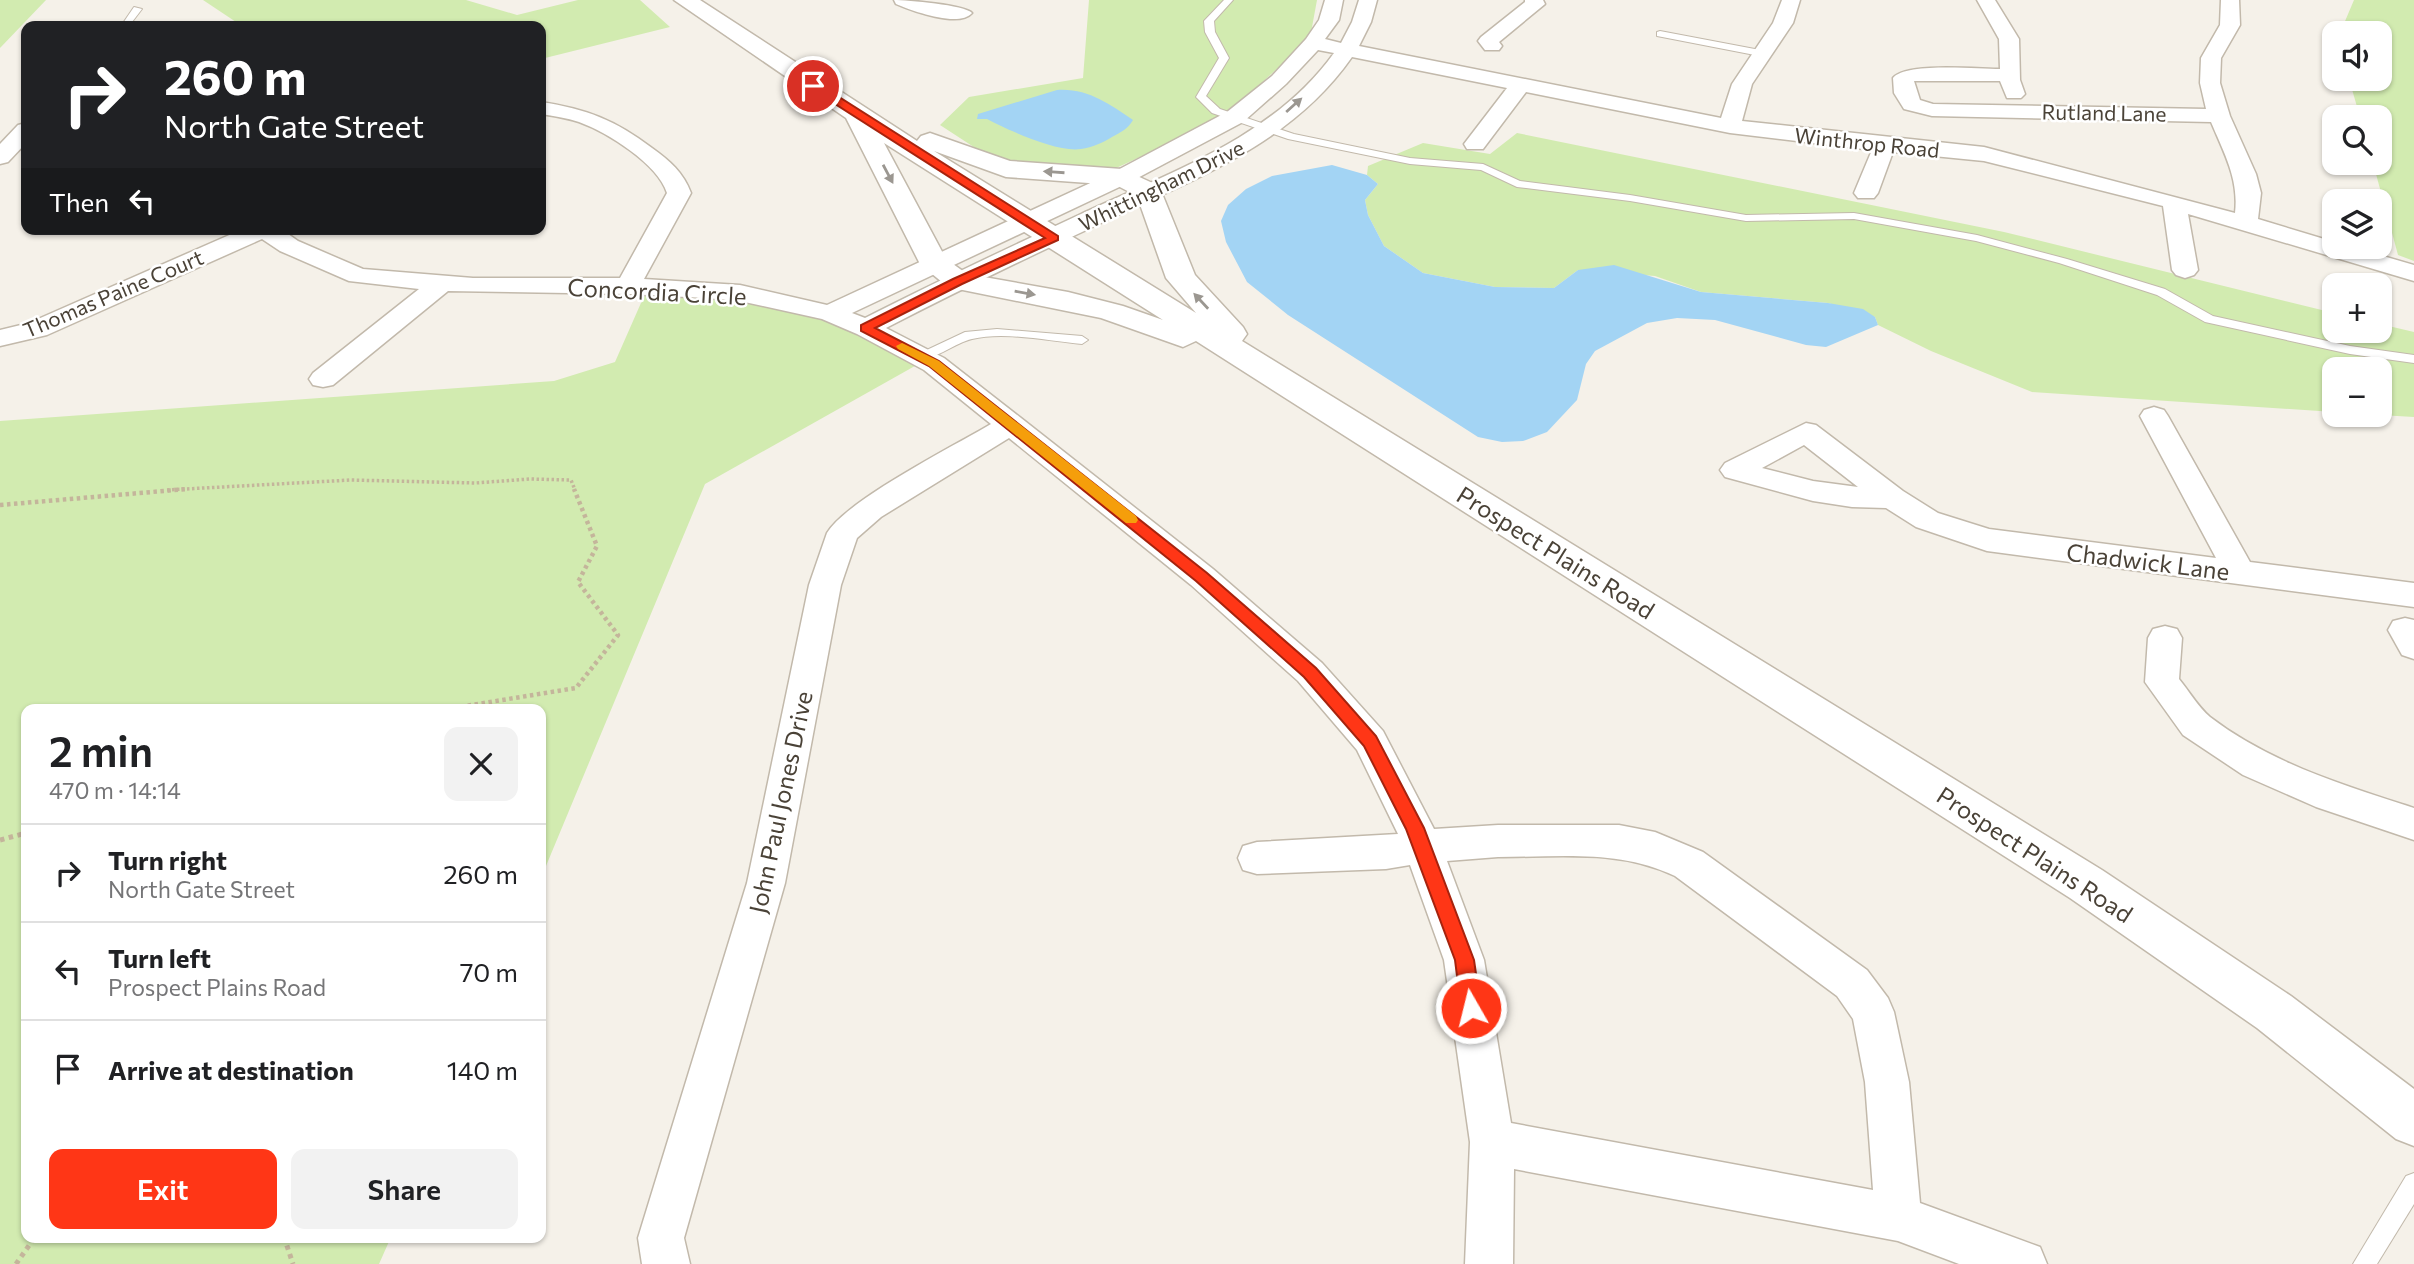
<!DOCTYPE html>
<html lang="en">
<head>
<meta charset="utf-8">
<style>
  body { margin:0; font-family:Commissioner,sans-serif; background:#f2f2f2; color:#202124; height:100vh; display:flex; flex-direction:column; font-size:26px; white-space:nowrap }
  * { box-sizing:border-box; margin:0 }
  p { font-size:23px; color:#757577 }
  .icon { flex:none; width:38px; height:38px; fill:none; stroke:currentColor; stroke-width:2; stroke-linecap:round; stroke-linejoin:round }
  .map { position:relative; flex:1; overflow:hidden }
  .details { position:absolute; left:21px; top:704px; width:525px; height:539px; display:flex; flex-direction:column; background:#fff; border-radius:14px; box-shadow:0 2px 5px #0004 }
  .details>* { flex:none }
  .banner { position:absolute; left:21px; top:21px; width:525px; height:214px; border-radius:14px; box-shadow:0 2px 5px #0004; background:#202124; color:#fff; overflow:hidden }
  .buttons { position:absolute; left:2322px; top:21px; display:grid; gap:14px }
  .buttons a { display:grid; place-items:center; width:70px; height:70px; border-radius:14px; background:#fff; box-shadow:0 2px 5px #0004; font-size:35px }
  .pin { position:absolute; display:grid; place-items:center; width:60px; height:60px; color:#fff; margin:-30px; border:4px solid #fff; border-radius:50%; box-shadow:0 2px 7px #0007 }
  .me { position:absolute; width:77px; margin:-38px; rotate:352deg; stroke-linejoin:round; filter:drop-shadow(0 0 5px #0008) }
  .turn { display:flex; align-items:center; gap:24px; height:147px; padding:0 28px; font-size:32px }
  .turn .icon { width:91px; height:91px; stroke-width:2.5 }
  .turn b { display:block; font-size:49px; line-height:60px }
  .then { display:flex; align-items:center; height:66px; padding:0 28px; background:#0003; gap:14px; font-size:26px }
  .round { display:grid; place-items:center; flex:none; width:74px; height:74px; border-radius:14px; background:#f2f2f2 }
  .overview { display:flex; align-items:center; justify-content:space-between; height:119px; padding:0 28px }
  h1 { font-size:42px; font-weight:600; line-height:52px }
  .action { display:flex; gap:14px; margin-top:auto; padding:14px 28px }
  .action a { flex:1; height:80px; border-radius:14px; background:#ff3616; color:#fff; font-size:28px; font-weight:600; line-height:80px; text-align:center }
  .action a+a { background:#f2f2f2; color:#202124 }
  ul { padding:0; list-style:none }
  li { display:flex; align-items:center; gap:21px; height:98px; padding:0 28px; border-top:2px solid #e0e0e0 }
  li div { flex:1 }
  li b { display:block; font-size:26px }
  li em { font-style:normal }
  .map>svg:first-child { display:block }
</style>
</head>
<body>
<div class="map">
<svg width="2414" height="1264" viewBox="0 0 2414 1264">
  <rect width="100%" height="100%" fill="#f5f1e9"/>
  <g fill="#d2ebb0">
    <polygon points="0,0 46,0 0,48"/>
    <polygon points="203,0 466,0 517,15 578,0 640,0 670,27 541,59 541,26 242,26"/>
    <polygon points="1089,0 1317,0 1310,38 1224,118 1099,176 1006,168 940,125 969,97 1083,78"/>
    <polygon points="2354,0 2414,0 2414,261 2398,255 2373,163 2380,163 2380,117 2360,117 2349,79 2380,79 2380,33 2340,33"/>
    <polygon points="1517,133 2004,232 2334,313 2334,331 2380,331 2380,324 2414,332 2414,417 2380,415 2380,369 2334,369 2334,412 2032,392 1931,351 1878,325 1875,317 1828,303 1701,292 1655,276 1578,270 1554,288 1495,287 1423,273 1384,246 1368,215 1365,200 1378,184 1367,175 1368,166 1423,143 1490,154"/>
    <polygon points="648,287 792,306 922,362 705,484 541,878 541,709 26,709 26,1237 391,1237 379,1264 0,1264 0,421 554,381 615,362"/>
  </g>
  <g fill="#a3d4f4">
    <path d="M1057 90C1088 88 1109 104 1133 120 1128 129 1121 132 1112 137 1102 143 1093 147 1081 149 1058 153 1008 130 987 119H977L978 114Z"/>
    <polygon points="1332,165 1367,175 1378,184 1365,200 1368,215 1384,246 1423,273 1495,287 1554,288 1578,270 1614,265 1701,292 1828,303 1863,309 1875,317 1878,325 1826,347 1806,345 1715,320 1677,318 1647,323 1595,351 1586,364 1577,400 1547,432 1523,441 1502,442 1478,437 1288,315 1247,282 1226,242 1221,221 1228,205 1246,189 1272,176"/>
  </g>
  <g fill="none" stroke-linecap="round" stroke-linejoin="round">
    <g stroke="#c2b9ab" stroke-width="2">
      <g id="service">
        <polygon points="1224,0 1233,0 1214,21 1215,32 1229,58 1206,96 1220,109 1294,134 1410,158 1483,164 1520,181 1630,195 1746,215 1854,213 1977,235 2067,259 2165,289 2213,316 2350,346 2414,355 2414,363 2350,354 2205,322 2157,295 2059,263 1976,241 1854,219 1746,221 1630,201 1517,187 1481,170 1410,164 1288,139 1212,113 1196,97 1219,58 1205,32 1204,21"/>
        <polygon points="134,7 142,9 129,26 121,26"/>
        <polygon points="1660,31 1760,50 1765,53 1760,56 1657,36 1657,32"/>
        <path d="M997 329 1082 336 1088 340 1082 344C1049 341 1004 331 972 339 954 343 934 362 915 359L914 356 965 332Z"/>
        <polygon points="2414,1173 2414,1204 2377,1264 2353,1264 2406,1176"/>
      </g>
    </g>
    <g stroke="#c2b9ab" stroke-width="3">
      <g id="minor">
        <path d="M894 0C907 0 965 5 972 13 959 28 912 11 896 4Z"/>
        <path d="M1325 0H1343L1339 20 1325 39 1341 43 1352 22 1359 0H1377L1371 22 1359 46 1721 118 1732 84 1773 23 1782 0H1800L1793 23 1752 84 1742 121 1984 147 2235 213C2239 179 2224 153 2211 122L1932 116 1904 109 1894 93 1893 78C1905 62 1978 69 2000 69L1999 39 1977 0H1995L2019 39 2020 80 2025 94 2021 98H2007L2000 81H1914L1920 100 1933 104 2206 109 2200 83 2201 58 2220 25 2221 0H2239L2240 25 2221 58 2220 83 2230 116 2256 174 2261 193 2258 219 2334 242V247H2352L2414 265V281L2188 214 2198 270 2194 275 2185 278 2176 275 2172 270 2163 206 1984 161 1893 152 1878 193 1874 198H1858L1854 193 1872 150 1730 133 1526 92 1483 149H1467L1464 144 1507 88 1352 57C1290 146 1191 180 1097 225 1026 258 956 292 886 328L944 358 1021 418 1213 569 1322 663 1383 731 1434 829 1498 825H1619L1655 832 1703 852 1867 970 1888 998 1894 1012 1909 1082 1920 1203 2040 1247 2047 1264H1959L1898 1241 1514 1169 1513 1264H1465L1470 1142 1444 960 1410 865 1386 869 1257 874 1243 870 1238 858 1243 846 1257 842 1398 834 1357 750 1298 681 1191 585 1009 438 881 517 857 538 841 585 785 883 684 1238 690 1264H642L638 1238 747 883 809 585 827 533C847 500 954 446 991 424L924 370 857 334 822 319 740 301 706 298 628 294 448 291 333 385 323 387 313 385 309 379 313 373 419 289 349 281 280 251 262 239 47 335 0 346V330L29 323 243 229H281L298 241 363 269 473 278H620L667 193C658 164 607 132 579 122 567 118 553 116 541 114V102C587 109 615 120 652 148 670 161 683 172 691 193L644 279 740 285 827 305 1114 172 1227 112 1272 76 1306 39 1319 20ZM1318 50 1334 53C1274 137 1171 172 1081 214 1008 248 936 282 865 318L852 313 1130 182 1243 122 1286 84ZM1498 857C1560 857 1619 849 1675 876L1837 996 1853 1019 1865 1082 1873 1190 1511 1123 1484 960 1447 861Z"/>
        <polygon points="1525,0 1543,0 1545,4 1499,42 1502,46 1499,50 1485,50 1478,41 1481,37 1525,2"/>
        <polygon points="26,123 26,143 8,162 0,164 0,144 18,125"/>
        <path d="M2154 407 2164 410 2168 416 2250 562 2414 583V607L1987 551 1916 527 1886 508 1852 507 1813 501 1725 477 1720 470 1725 463 1806 423 1816 425 1903 491 1938 513 1989 529 2216 558 2140 416 2144 410ZM1804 445 1858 487 1813 481 1762 468Z"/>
        <polygon points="2405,618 2414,620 2414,659 2402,655 2388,630 2393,621"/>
        <path d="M2165 626 2177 629 2182 638 2179 679C2189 691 2198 707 2210 717 2270 763 2343 785 2414 808V840L2316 807 2243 775 2183 735 2145 682 2148 638 2153 629Z"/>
      </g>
    </g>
    <g stroke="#c2b9ab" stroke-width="3">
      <path id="tertiary" d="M674 0H700L917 141 921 136 930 133 1010 161 1122 169 1159 186 1195 275 1243 327 1247 334 1242 341 2102 870 2291 996 2414 1089V1146L2396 1139 2257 1028 2070 898 1196 341 1183 347 1101 318 948 287 920 264 846 118ZM884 143 1163 320 1123 306 1068 292 967 274 946 259ZM934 151 1006 177 1116 185 1137 196 1166 278 1196 313Z"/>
    </g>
    <polyline stroke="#c4b59b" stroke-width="3.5" stroke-dasharray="2.5 2.5" stroke-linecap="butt" points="167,490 351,480 475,483 530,479 571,480 575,490"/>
    <g stroke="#c4b59b" stroke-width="4.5" stroke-dasharray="3.5 3.5" stroke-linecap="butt">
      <polyline points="0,505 187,489"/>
      <polyline points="447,709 576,688 618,635 578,582 597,546 574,489"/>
    </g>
    <g stroke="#c4b59b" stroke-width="5" stroke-dasharray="4.5 4.5" stroke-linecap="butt">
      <polyline points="0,840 26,833"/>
      <polyline points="284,1237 293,1264"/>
      <polyline points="16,1264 35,1237"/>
    </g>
    <use href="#service" fill="#fff" fill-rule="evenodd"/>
    <use href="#minor" fill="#fff" fill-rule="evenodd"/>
    <use href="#tertiary" fill="#fff" fill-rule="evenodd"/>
  </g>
  <defs><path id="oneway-solid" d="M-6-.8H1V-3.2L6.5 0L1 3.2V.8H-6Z" transform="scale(1.75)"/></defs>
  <g fill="#9b9791">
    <use href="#oneway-solid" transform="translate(1294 105) rotate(-42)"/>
    <use href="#oneway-solid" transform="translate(1054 172) rotate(-176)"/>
    <use href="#oneway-solid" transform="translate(888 174) rotate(62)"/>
    <use href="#oneway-solid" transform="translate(1025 293) rotate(10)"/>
    <use href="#oneway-solid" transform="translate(1201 301) rotate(-133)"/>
  </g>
  <polygon fill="#ff3616" stroke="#a6230e" stroke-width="2" points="810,83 817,83 1058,236 1058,240 962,284 875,328 939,361 1207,573 1316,668 1376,736 1424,828 1474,960 1481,1008 1478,1015 1471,1018 1464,1015 1461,1008 1455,960 1406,829 1364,746 1304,677 1196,581 929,366 861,331 861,325 953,279 1045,238 810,88"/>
  <polygon fill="#f59e0b" points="902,343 939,361 1136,516 1138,520 1136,523 1126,523 929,366 898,349 896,346"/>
  <g text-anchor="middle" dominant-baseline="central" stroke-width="5" stroke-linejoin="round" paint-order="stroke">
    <g font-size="21" fill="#4a4237" stroke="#fff">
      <text transform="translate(2104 112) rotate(1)">Rutland Lane</text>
      <text transform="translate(1867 142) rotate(6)">Winthrop Road</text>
      <text transform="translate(1161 185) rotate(-26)">Whittingham Drive</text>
      <text transform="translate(113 293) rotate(-23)">Thomas Paine Court</text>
    </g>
    <g font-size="24" fill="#4a4237" stroke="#fff">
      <text transform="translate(657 291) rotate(3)">Concordia Circle</text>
      <text transform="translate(1556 552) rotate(32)">Prospect Plains Road</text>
      <text transform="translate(2148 561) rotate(7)">Chadwick Lane</text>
      <text transform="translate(780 802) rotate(-78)">John Paul Jones Drive</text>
      <text transform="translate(2035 854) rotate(33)">Prospect Plains Road</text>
    </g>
  </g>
</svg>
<div class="buttons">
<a><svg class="icon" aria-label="sound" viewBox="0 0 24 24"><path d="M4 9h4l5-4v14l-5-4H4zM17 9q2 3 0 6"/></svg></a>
<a><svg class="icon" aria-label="search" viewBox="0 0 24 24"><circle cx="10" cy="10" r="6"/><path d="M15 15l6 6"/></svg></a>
<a><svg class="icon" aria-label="layers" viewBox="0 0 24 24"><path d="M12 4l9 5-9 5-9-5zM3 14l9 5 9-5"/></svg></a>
<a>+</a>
<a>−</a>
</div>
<div class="pin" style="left:813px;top:86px;background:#d93025"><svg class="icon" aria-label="arrive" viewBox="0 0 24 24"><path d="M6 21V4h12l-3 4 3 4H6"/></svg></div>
<svg class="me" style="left:1471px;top:1008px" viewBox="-20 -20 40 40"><circle r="17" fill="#ff3616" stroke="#fff" stroke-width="3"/><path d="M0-11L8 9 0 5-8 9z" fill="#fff"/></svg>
<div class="banner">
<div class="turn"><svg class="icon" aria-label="right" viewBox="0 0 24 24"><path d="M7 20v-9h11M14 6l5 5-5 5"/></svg><div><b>260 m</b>North Gate Street</div></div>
<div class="then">Then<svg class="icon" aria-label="left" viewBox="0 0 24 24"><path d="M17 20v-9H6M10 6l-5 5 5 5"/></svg></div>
</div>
<section class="details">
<div class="overview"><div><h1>2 min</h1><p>470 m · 14:14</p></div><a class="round"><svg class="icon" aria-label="close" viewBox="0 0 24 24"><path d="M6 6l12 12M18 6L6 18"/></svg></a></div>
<ul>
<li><svg class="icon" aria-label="right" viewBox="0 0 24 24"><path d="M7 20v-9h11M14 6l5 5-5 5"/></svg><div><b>Turn right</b><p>North Gate Street</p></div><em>260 m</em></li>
<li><svg class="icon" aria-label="left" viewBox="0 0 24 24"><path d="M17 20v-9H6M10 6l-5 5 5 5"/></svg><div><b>Turn left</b><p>Prospect Plains Road</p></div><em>70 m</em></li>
<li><svg class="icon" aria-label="arrive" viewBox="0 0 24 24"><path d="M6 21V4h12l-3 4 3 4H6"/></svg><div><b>Arrive at destination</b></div><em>140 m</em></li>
</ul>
<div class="action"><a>Exit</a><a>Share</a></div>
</section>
</div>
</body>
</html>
